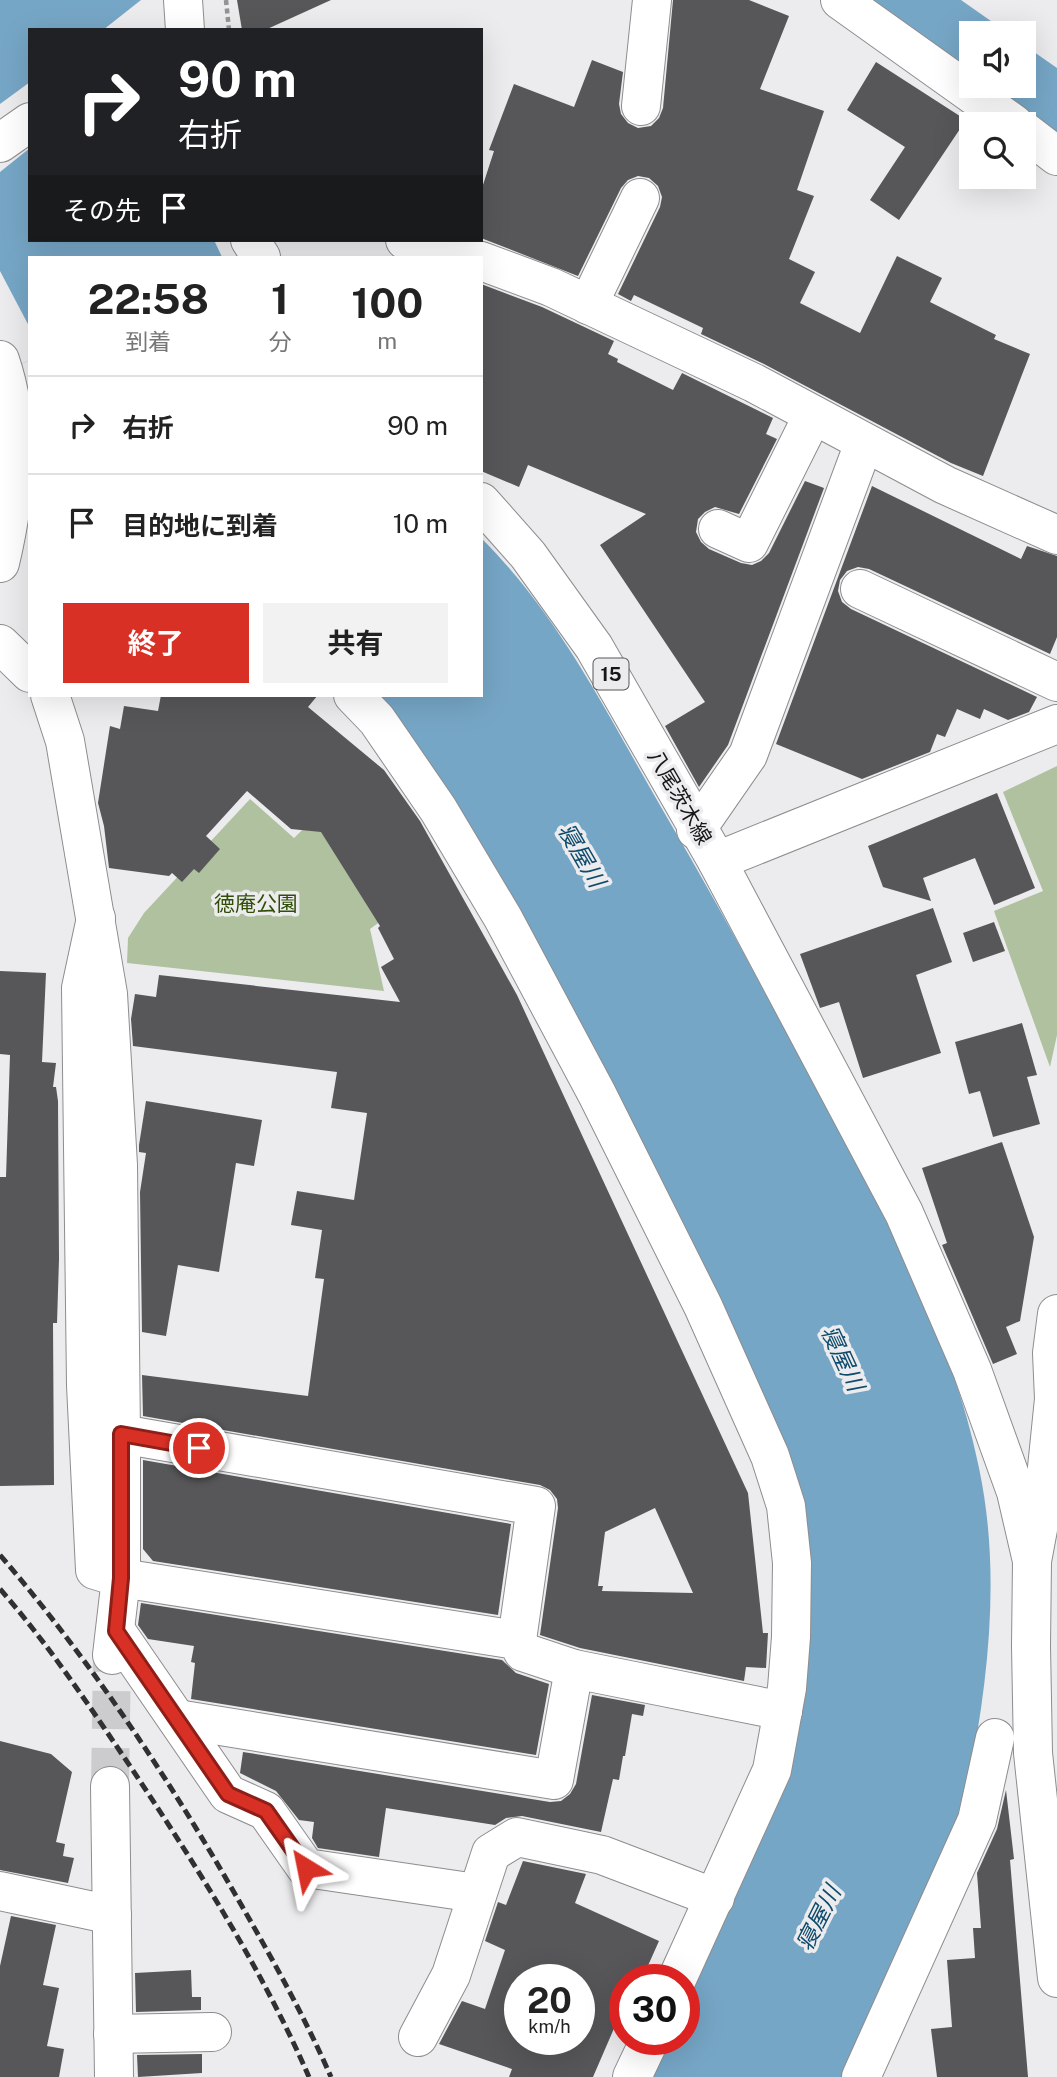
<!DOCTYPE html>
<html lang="ja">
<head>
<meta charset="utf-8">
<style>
  body { margin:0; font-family:"Public Sans","Noto Sans JP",sans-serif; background:#f2f2f2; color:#222; height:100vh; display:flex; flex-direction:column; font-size:26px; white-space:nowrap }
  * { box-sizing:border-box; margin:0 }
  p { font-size:23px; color:#767676 }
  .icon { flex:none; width:38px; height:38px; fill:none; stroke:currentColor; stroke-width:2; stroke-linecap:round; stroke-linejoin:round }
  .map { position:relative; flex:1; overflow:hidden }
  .sheet { position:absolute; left:28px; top:256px; width:455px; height:441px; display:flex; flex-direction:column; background:#fff; border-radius:0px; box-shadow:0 7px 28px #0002 }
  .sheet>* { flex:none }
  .banner { position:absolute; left:28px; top:28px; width:455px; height:214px; border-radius:0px; box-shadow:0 7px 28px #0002; background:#202124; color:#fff; overflow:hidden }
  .buttons { position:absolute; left:959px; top:21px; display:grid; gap:14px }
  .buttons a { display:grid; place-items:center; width:77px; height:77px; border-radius:0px; background:#fff; box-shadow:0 7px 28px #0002; font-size:35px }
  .speed { position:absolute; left:504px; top:1964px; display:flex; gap:14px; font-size:35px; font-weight:700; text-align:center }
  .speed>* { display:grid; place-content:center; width:91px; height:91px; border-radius:50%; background:#fff; box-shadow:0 7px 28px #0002; line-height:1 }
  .speed small { font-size:18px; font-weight:400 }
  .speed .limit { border:10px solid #d22; background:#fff; color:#111 }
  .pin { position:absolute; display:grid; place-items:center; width:60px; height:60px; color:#fff; margin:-30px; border:4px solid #fff; border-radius:50%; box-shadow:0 2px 7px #0007 }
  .me { position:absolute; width:77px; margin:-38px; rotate:325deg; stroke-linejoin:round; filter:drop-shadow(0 0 5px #0008) }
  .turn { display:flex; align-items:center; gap:24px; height:147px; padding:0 35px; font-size:32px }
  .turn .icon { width:91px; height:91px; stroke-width:2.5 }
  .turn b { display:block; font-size:49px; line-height:60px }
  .then { display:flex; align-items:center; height:66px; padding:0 35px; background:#0003; gap:14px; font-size:26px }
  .eta { display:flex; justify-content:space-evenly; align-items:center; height:119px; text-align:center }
  .eta b { font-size:42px; font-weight:700; line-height:49px }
  .button { display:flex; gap:14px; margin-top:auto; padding:14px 35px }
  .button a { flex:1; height:80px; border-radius:0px; background:#d93025; color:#fff; font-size:28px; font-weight:700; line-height:80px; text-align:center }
  .button a+a { background:#f2f2f2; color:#222 }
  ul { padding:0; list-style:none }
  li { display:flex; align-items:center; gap:21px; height:98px; padding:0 35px; border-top:2px solid #e0e0e0 }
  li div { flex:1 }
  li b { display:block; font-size:26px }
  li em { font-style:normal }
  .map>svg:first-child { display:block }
</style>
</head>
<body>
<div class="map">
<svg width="1057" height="2077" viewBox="0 0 1057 2077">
  <rect width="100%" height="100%" fill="#ececee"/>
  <g fill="#afc19f">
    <polygon points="1057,766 1057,1035 1050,1067 994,911 1043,891 1003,792"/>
    <polygon points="250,799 294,838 330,803 396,910 370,929 384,991 127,963 128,938 144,913"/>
  </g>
  <g fill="#76a6c6">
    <polygon points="0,0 156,0 160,30 30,30 30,240 214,240 222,257 30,257 30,360 0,374"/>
    <polygon points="859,0 961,0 1008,33 971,33 971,80"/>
    <polygon points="1024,45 1057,68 1057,140 980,86 1024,86"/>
    <path d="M481 538C561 617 609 718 665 814 721 909 773 1007 825 1105 887 1220 953 1339 979 1468 1003 1581 986 1701 962 1812L845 2077H645L663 2039H684V1993L776 1792 801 1531 373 695H481Z"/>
  </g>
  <g fill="#ececee">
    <polygon points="141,0 159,0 163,30 103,30"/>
    <polygon points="30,82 30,148 0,172 0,104"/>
    <polygon points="0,271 30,328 30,360 0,374"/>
  </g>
  <g fill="#575759" fill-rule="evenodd">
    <polygon points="237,0 331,0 265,30 242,30"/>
    <polygon points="673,0 749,0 789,16 760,89 824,111 797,190 814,196 789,259 815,272 800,303 860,333 897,256 942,278 930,302 996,335 994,339 1030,354 983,476 951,463 764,364 701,334 703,328 634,295 631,301 618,294 660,207 662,197 658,186 649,178 638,176 628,180 621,188 578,276 481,238 481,191 494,151 489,150 514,84 574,107 592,60 623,72 619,104 621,114 628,123 638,128 651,126 659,118 663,108"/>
    <polygon points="876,62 966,120 899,220 870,200 905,147 847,110"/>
    <polygon points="481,284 542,307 614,341 608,354 618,359 617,362 673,390 682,373 773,418 766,434 777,439 739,514 715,507 705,512 698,519 696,532 701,542 709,549 741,563 752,565 761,561 769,553 805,481 824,488 728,745 699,787 665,726 705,702 600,545 646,514 528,465 519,487 481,471"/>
    <polygon points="872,486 1021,559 1027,546 1057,556 1057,637 1050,654 869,569 858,567 847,571 840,580 838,591 842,602 851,609 1037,697 1029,712 1008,720 984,709 980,719 957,709 945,737 937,734 930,752 862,779 776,744"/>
    <path d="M161 695H318L308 707 384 770 420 821 517 995 748 1493 763 1633H768L766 1668 746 1667 744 1681 580 1648 540 1635 558 1508 557 1499 550 1490 540 1485 143 1416 142 1375 308 1396 324 1279 315 1278 322 1230 291 1225 297 1191 354 1200 367 1113 331 1108 337 1072 133 1046 131 1019 135 994 156 997 159 975 400 1002 381 967 394 959 378 928 380 926 321 832 291 829 247 791 206 836 220 849 199 873 194 869 182 882 172 873 169 876 109 868 104 826 98 803 110 726 120 729 124 706 158 711ZM655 1508 693 1593 602 1591 603 1586H598L605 1532Z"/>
    <polygon points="997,793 1035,888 994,905 975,858 923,878 931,901 883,887 868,846"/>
    <polygon points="933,908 952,962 916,975 941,1053 863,1078 839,1002 820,1008 800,954"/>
    <polygon points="994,922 1005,951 973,962 963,933"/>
    <polygon points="0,971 46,973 42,1062 56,1063 53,1087 56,1087 58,1101 59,1259 57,1323 53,1323 54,1485 0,1486 0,1177 6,1177 10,1055 0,1054"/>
    <polygon points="1022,1023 1037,1075 1027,1077 1040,1124 993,1137 980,1091 969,1094 955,1042"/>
    <polygon points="146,1101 262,1120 254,1166 236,1163 219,1272 178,1265 166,1336 142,1332 140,1192 146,1153 139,1152 139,1145"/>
    <polygon points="1002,1142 1034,1237 1020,1321 1006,1327 1017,1354 993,1364 942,1245 947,1243 922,1168"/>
    <polygon points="143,1460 511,1524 498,1615 153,1561 143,1549"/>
    <polygon points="141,1603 502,1660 516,1673 549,1684 536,1755 191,1699 195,1663 191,1662 194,1646 148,1639 138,1625"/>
    <polygon points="592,1695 645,1705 643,1716 632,1714 625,1756 623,1756 619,1780 613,1779 601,1832 522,1816 506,1818 495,1825 386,1808 379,1857 318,1848 312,1838 314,1822 299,1820 276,1791 240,1773 243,1752 550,1802 561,1801 570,1794 576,1784"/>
    <polygon points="0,1741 51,1754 72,1772 56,1842 65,1844 63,1856 74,1858 68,1883 0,1870"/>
    <polygon points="1006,1790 1014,1859 1010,1860 1028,2077 937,2077 931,2029 952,2027 947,1960 975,1958 973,1928 981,1928 977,1873 997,1829"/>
    <path d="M523 1861 586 1874 575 1903 659 1941 642 1979H625V2003L593 2077H509L512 2069 439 2044 462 2001 485 2009 505 1950 485 1941 498 1902 506 1905ZM520 1979H579V2039H520Z"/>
    <polygon points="11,1916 56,1925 43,1985 59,1988 47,2046 64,2049 59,2077 0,2077 0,1966"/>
    <polygon points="191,1970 192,1997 201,1997 201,2010 136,2012 135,1973"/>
    <polygon points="202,2054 202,2073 138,2077 137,2055"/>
  </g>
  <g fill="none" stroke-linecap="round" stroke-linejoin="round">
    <polyline stroke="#ccccce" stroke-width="38" stroke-dasharray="38 19" stroke-linecap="butt" points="110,1786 112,1655"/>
    <g stroke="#8d8d8f" stroke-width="40">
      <g id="minor">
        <polyline points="183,0 185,30"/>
        <polyline points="840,0 1014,124"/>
        <polyline points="641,106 652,0"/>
        <polyline points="1024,131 1057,156"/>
        <polyline points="405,240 471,257"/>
        <polyline points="481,261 551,287 754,383 945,485 1057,535"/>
        <polyline points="588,305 640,198"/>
        <polyline points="718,529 749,543 813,415"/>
        <polyline points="860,589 1057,682"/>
        <polyline points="0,644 30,673"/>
        <polyline points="50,695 65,741 108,994 118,1165 121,1434 121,1578 112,1655"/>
        <polyline points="353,695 377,720 438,809 503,918 597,1094 703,1306 770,1456 786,1506 792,1563 791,1637 787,1688 772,1770 677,1979"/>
        <polyline points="696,830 748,755 864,443"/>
        <polyline points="717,861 904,1213 972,1370 1016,1492 1032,1561"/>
        <polyline points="96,918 81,988 86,1385 95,1570 121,1578 517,1640 523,1652 574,1669 783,1711"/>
        <polyline points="1057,1314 1052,1353 1054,1399 1044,1497 1032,1561 1031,1646 1033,1753 1057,1978"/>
        <polyline points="121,1434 536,1506 517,1640"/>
        <polyline points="116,1631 228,1794 266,1811 306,1868 476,1893"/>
        <polyline points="177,1719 554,1780 574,1669"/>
        <polyline points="110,1786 114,2077"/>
        <polyline points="0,1891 112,1915"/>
        <polyline points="113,2034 212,2032"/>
        <polyline points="418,2037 451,1975 491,1853 517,1837 602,1855 715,1898"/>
        <polyline points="632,2077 650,2039"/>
        <polyline points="861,2077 977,1820 995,1738"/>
      </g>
    </g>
    <g stroke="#8d8d8f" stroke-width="40">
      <g id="major">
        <polyline points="0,143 30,122"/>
        <polyline points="250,240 261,257"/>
        <path d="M0 360C23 428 16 495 0 563"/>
        <polyline points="481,502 528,555 594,647 717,861 1057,724"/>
      </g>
    </g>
    <polyline stroke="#939394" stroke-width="4.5" stroke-dasharray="5 3.5" stroke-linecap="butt" points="226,0 229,30"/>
    <use href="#minor" stroke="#fff" stroke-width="38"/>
    <use href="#major" stroke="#fff" stroke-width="38"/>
    <g stroke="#303031" stroke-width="5" stroke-dasharray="10 5" stroke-linecap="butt">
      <path d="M0 1555C90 1660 166 1774 235 1894 270 1955 303 2013 331 2077"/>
      <path d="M0 1589C49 1645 90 1707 132 1769 197 1867 262 1969 309 2077"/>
    </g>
  </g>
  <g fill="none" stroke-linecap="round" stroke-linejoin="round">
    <g stroke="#8d1f18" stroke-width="18">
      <polyline id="route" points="199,1448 121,1434 121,1578 116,1631 228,1794 266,1811 306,1868"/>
    </g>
    <use href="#route" stroke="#d93025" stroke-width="12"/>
  </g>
  <g text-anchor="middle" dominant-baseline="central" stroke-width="7" stroke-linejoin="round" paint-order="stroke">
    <rect fill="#ececee" stroke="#575758" stroke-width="2" x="593.5" y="658.5" width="35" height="31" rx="5"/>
    <g font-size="19" font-weight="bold" fill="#171718">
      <text x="611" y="674">15</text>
    </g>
    <g font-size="21" fill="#171718" stroke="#ececee">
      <text transform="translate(680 797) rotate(60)">八尾茨木線</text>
    </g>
    <g font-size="21" fill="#314e07" stroke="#ececee">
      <text x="256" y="903">徳庵公園</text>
    </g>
    <g font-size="23" font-style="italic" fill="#0e4b6c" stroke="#ececee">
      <text transform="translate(582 855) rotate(60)">寝屋川</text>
      <text transform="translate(843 1358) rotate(65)">寝屋川</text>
      <text transform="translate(818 1918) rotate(-63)">寝屋川</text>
    </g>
  </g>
</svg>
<div class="buttons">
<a><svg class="icon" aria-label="sound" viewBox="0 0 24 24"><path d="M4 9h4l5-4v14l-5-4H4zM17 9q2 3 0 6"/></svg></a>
<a><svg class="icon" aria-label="search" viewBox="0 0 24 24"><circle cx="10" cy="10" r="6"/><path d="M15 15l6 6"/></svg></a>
</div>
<div class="speed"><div>20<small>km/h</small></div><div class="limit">30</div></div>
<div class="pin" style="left:199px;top:1448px;background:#d93025"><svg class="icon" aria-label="arrive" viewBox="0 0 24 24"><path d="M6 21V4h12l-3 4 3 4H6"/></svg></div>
<svg class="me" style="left:306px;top:1868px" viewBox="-20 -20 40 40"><path d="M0-17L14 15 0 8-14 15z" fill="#d93025" stroke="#fff" stroke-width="4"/></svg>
<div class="banner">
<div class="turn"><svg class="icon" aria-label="right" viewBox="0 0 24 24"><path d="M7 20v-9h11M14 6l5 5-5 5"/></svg><div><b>90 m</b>右折</div></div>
<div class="then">その先<svg class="icon" aria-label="arrive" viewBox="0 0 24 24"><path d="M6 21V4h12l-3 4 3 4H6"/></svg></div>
</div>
<section class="sheet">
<div class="eta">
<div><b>22:58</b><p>到着</p></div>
<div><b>1</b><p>分</p></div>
<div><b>100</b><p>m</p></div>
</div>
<ul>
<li><svg class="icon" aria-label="right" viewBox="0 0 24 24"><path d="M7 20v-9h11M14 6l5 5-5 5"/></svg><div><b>右折</b></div><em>90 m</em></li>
<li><svg class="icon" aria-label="arrive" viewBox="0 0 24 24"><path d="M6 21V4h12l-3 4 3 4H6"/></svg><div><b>目的地に到着</b></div><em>10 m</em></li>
</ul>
<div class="button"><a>終了</a><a>共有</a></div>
</section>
</div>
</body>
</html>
